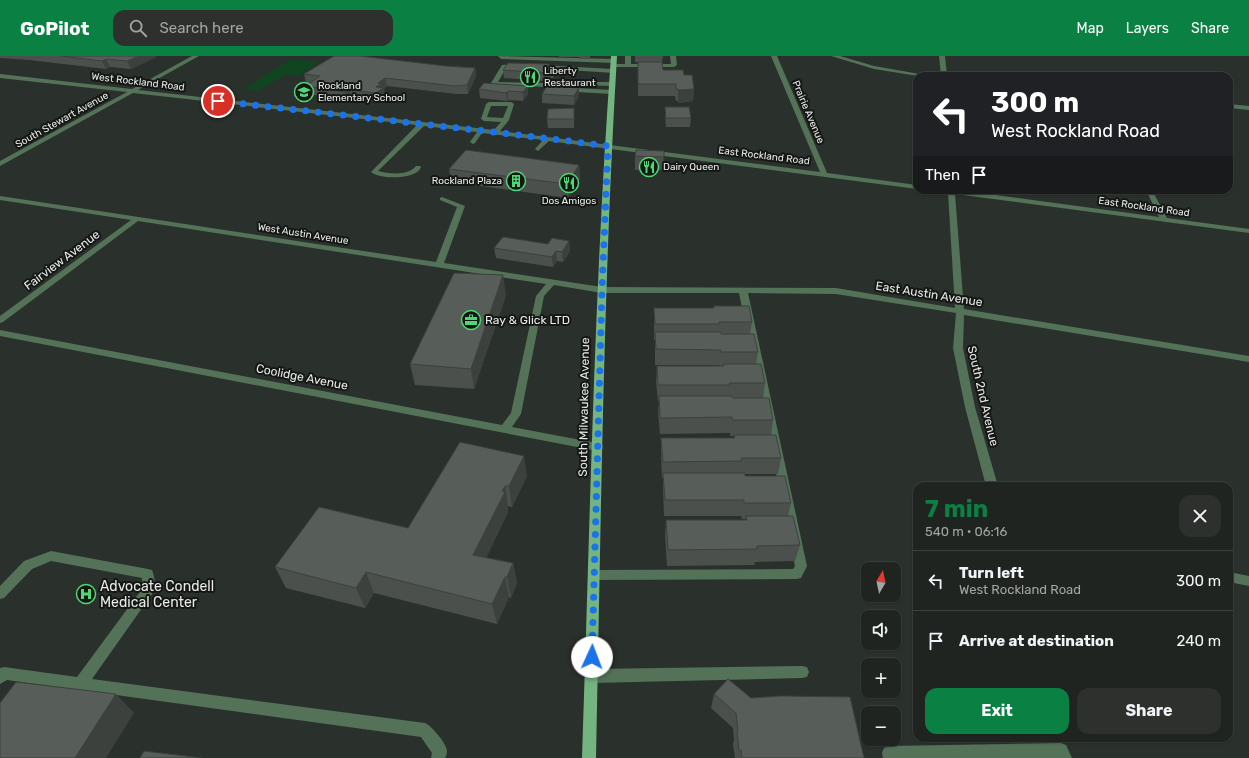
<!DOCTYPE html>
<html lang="en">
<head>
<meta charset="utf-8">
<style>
  body { margin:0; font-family:Rubik,sans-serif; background:#2d302d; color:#f1f3f6; height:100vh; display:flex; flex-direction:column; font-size:15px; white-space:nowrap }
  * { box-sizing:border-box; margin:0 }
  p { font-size:13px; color:#a2a4a5 }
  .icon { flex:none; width:22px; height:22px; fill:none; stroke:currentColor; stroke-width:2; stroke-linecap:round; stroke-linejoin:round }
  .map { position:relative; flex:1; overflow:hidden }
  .panel { position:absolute; left:913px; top:426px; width:320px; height:260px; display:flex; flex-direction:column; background:#202420; border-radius:12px; box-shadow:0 1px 3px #0004,0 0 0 1px #3d413e }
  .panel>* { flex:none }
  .guide { position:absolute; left:913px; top:16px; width:320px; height:122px; border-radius:12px; box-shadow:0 1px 3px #0004,0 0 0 1px #3d413e; background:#202124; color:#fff; overflow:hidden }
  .needle { width:26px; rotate:9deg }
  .fabs { position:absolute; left:861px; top:506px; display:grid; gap:8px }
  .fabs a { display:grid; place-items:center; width:40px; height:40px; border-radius:8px; background:#202420; box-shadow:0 1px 3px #0004,0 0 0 1px #3d413e; font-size:20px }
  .pin { position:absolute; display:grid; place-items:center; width:34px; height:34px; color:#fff; margin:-17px; border:2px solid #fff; border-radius:50%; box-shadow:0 1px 4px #0007 }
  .me { position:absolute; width:44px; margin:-22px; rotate:2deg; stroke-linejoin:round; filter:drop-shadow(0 0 3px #0008) }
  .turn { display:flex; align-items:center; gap:14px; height:84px; padding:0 12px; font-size:18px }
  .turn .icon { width:52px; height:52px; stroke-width:2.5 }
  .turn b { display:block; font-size:28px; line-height:34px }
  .then { display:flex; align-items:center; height:38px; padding:0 12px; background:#0003; gap:8px; font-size:15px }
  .round { display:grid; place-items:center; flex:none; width:42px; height:42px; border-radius:12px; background:#2d302d }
  .head { display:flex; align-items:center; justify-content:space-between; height:68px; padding:0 12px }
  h1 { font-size:24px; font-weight:700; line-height:30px; color:#0b8043 }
  .action { display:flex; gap:8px; margin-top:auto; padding:8px 12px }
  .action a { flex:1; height:46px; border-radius:12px; background:#0b8043; color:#fff; font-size:16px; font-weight:700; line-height:46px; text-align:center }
  .action a+a { background:#2d302d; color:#f1f3f6 }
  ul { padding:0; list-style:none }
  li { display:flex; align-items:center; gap:12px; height:60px; padding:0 12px; border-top:1px solid #3d413e }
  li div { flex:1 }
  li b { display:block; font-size:15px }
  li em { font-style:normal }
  header { display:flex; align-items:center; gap:24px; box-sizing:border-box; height:56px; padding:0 20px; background:#0b8043; color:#fff }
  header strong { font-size:19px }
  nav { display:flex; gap:22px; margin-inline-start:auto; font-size:14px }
  .search { width:280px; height:36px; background:#2d302d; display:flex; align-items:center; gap:10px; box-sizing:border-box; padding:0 14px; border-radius:12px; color:#a2a4a5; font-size:15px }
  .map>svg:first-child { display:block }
</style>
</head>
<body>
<header>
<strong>GoPilot</strong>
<div class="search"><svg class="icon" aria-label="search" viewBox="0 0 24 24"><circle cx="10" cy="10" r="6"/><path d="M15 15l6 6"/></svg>Search here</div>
<nav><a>Map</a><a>Layers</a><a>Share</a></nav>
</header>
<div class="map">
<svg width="1249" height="702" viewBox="0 0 1249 702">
  <rect width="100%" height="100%" fill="#2a302b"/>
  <polygon fill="#104520" points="291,3 319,6 298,20 286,19 258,35 243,33"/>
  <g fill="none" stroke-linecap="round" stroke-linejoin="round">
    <g fill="#537258" fill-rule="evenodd">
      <path d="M192 0H199L138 34 494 74 501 66 484 65 481 63 486 48 489 46H511L514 48 509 64 500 75 820 116 771 0H777L827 117 917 129V133L549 85 538 95 535 93 543 84 482 77 475 87 473 88 470 86 477 76 424 70 378 115C390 118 408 120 416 110H420L421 111C420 113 419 115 417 116 408 123 379 123 371 116L417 69 133 37 0 110V105L127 36 0 22V18L132 33ZM491 50H508L503 62 487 61Z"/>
      <polygon points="498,0 614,3 617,5 614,7 501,3"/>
      <polygon points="625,0 631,0 631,8 671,8 670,0 676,0 677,9 674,11 612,11 612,9 614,8 625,8"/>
      <polygon points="831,0 840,0 874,10 931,20 918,20 874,13"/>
      <polygon points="939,0 945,0 947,20 941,20"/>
      <polygon points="519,8 521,9 521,11 506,12 498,26 547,27 559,31 612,34 615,36 612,38 558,35 546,31 492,28 491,27 502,9"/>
      <polygon points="541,9 613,13 616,15 613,17 539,12 538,11"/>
      <polygon points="576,26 612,26 615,28 612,30 574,29 574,27"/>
      <polygon points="1229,48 1249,50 1249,54 1229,52"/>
      <polygon points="939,134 958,134 1159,161 1146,134 1152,134 1167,162 1249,173 1249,177 955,138 964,253 1249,300 1249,306 964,259 963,292 975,351 998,430 986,430 965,351 953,292 956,257 836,238 748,237 807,510 801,522 797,523 595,524 591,523 589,519 591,515 595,514 793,513 795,510 739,237 602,237 554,229 544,240 521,358 512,371 602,388 603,391 602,394 598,395 0,280 0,274 502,369 511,357 536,240 546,228 138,165 3,266 0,267 0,260 131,164 0,144 0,140 436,206 457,151 440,144 440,142 442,141 465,150 444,207 602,231 836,232 955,252 948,137"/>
      <path d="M51 495 148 513 152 514C155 521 156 531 152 538L92 623 425 667C431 669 447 688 447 695 447 698 446 700 445 702H431L432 697 421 681 7 624 0 628V612L4 611 77 621 142 533V522L51 505 32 513 4 542 0 543V530L24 505Z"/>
      <polygon points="1229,516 1249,520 1249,530 1229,526"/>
      <polygon points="802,610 807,611 809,616 807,621 802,622 592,627 587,625 585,620 587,615 592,613"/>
      <polygon points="1061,687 1066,689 1072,702 883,702 882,697 884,692 889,690"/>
    </g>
    <path fill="#74b480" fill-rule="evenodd" d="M611 0H617C603 234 601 468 596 702H582C590 468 594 234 611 0Z"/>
  </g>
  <g fill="#4b504c">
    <polygon points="0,0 156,0 156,1 131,13 110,11 106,13 29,4 0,2"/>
    <polygon points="559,0 590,0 590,2 588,3 579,3 579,1 559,1"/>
    <polygon points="635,0 663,0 662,6 663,14 684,19 694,33 693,45 678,47 678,45 676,45 675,40 638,40 638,6 635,6"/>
    <polygon points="549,8 549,11 555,11 555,19 553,22 546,22 545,25 504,22 503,14"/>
    <polygon points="446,10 475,12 476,20 468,38 456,38 387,30 384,33 385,40 378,46 352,43 348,44 308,38 306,30 310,27 306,27 304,18"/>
    <polygon points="484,27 528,38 523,45 508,44 507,45 480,42 479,33"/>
    <polygon points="542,38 579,40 574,49 542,47"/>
    <polygon points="665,51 691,62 690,71 666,71 665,60"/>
    <polygon points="574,61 574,72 548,72 547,63"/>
    <polygon points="664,95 663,114 635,114 635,100"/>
    <polygon points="579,109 580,123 568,142 451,126 449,113"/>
    <polygon points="569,185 570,195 563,206 557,205 553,211 496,202 494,192 548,188"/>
    <polygon points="506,239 474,333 415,329 410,308"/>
    <polygon points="714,250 752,266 750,278 758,296 756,308 765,327 763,342 773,364 771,379 781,402 778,418 745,418 745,420 791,447 788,460 800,489 795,505 755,506 754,509 667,510 665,480 666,464 746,464 746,463 742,463 741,460 664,460 663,434 663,422 662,422 661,398 661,382 734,382 734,380 730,380 730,377 660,378 658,356 659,345 658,345 656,326 657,310 719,310 719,309 655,309 655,284 654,284 654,252 714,252"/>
    <polygon points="527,420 512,451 508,450 508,456 486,502 513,507 517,527 511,542 509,541 497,568 374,537 365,552 286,532 275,511 408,472"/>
    <polygon points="714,638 751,642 864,702 735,702 733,689 734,684 733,672 711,652"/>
  </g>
  <g fill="#3d413e">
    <polygon points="139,0 156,0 156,1 131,13 127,5"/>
    <polygon points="106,3 110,11 106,13 102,5"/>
    <polygon points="555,11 555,19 553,22 553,14"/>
    <polygon points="475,12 476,20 468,38 467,29"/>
    <polygon points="546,14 546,22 545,25 544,17"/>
    <polygon points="385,22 387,30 384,33 385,40 378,46 376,37 376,31 378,27"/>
    <polygon points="528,30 528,38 523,45 523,36"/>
    <polygon points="579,32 579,40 574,49 574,40"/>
    <polygon points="694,33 693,45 678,47 678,34"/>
    <polygon points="350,34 352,43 348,44 345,36"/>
    <polygon points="508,35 508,44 507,45 506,37"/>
    <polygon points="579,109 580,123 568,142 567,128"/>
    <polygon points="569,185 570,195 563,206 562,196"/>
    <polygon points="556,195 557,205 553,211 552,201"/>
    <polygon points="503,219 506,239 474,333 471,313"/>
    <polygon points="524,400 527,420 512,451 509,430"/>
    <polygon points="505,430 508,450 508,456 478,519 473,499"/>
    <polygon points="513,507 517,527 511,542 507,521"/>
    <polygon points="366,516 374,537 365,552 356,532"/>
    <polygon points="505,521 509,541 497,568 492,548"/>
    <polygon points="116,638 134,657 106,702 75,702"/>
  </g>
  <g fill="#575d58" stroke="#3d413e">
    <polygon points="61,0 139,0 127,5 106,3 102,5"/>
    <polygon points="334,0 360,0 446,10 475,12 467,29 455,30 385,22 378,27 381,28 376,31 383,32 376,37 350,34 345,36 306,30 320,20 304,18"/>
    <polygon points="638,6 662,6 663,14 683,14 684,19 692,19 694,33 678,34 678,33 676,33 676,28 638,28"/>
    <polygon points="508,7 549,8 547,11 555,11 553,14 546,14 544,17 503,14"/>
    <polygon points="484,27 528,30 523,36 508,35 506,37 479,33"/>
    <polygon points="547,30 579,32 574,40 542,38"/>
    <polygon points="665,51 689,51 691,62 666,62"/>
    <polygon points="574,52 574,63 547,63 548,53"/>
    <polygon points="466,94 579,109 567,128 449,113"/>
    <polygon points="636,94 664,95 664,101 635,100"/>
    <polygon points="503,181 548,188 552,182 569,185 562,196 556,195 552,201 494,192"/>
    <polygon points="454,217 503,219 471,313 410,308"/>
    <polygon points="714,250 749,250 752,266 719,266 720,268 655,268 654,252 714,252"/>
    <polygon points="655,276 721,276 721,278 754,278 758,296 721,296 721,294 656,293"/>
    <polygon points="723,308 761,308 765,327 729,327 730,329 658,329 657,310 724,310"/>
    <polygon points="659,340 732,340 733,342 769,342 773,364 732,364 732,361 660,362"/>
    <polygon points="734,379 776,379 781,402 741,402 742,405 663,406 661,382 735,382"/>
    <polygon points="460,386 524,400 509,430 505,430 502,435 505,436 473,499 513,507 507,521 505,521 492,548 366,516 356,532 275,511 319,451 408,472"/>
    <polygon points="663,417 745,417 745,420 785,420 791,447 744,447 744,444 665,444"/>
    <polygon points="746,460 793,460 800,489 757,490 757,493 668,494 666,464 747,464"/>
    <polygon points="728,623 751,642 781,640 850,641 864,702 742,702 741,694 739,694 737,675 738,675 736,657 714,638"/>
    <polygon points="16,626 116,638 75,702 0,702 0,647"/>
    <polygon points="144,695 202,702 140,702"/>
  </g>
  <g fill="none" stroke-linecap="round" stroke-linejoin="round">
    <polyline stroke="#1a73e8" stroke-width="7" stroke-dasharray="0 12.6" points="218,45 511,78 608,90 602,234 592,601"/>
  </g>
  <defs>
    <g id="restaurant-ring" transform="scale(1)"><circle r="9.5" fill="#151715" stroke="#4fd675" stroke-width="1.5"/><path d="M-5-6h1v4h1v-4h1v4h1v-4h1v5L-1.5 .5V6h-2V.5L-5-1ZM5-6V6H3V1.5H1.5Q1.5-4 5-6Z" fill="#4fd675"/></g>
    <g id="school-ring" transform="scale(1)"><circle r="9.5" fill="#151715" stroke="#4fd675" stroke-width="1.5"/><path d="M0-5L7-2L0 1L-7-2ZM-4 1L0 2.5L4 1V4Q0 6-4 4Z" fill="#4fd675"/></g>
    <g id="building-ring" transform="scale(1)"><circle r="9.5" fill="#151715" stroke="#4fd675" stroke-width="1.5"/><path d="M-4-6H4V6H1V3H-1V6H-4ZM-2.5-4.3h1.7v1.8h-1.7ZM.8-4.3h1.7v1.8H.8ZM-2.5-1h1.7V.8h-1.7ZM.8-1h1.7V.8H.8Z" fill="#4fd675"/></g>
    <g id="office-ring" transform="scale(1)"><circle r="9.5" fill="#151715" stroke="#4fd675" stroke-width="1.5"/><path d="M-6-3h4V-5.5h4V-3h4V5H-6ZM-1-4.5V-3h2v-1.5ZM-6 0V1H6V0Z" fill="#4fd675"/></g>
    <g id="hospital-ring" transform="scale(1)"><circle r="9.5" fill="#151715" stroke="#4fd675" stroke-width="1.5"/><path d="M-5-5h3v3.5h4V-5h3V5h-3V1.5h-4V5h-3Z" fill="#4fd675"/></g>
  </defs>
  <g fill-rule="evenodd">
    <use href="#restaurant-ring" x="530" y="21"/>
    <use href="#school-ring" x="304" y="36"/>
    <use href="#restaurant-ring" x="649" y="111"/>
    <use href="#building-ring" x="516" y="125"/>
    <use href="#restaurant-ring" x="569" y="127"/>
    <use href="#office-ring" x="471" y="264"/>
    <use href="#hospital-ring" x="86" y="538"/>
  </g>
  <g text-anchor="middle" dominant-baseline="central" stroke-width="4" stroke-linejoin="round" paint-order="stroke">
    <g font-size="10" fill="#e7ebe8" stroke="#151715" text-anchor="start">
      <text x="544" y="15">Liberty<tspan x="544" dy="12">Restaurant</tspan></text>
      <text x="318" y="30">Rockland<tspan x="318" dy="12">Elementary School</tspan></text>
      <text x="663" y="111">Dairy Queen</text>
      <text x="502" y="125" text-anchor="end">Rockland Plaza</text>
      <text x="569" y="145" text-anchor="middle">Dos Amigos</text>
    </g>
    <g font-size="10" fill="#e7ebe8" stroke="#151715">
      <text transform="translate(138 26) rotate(7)">West Rockland Road</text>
      <text transform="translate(808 56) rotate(67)">Prairie Avenue</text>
      <text transform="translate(62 64) rotate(-29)">South Stewart Avenue</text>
      <text transform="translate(764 100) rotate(7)">East Rockland Road</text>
      <text transform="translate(1144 151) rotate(8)">East Rockland Road</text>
      <text transform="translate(303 178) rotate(9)">West Austin Avenue</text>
    </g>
    <g font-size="12" fill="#e7ebe8" stroke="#151715">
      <text transform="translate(62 204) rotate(-37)">Fairview Avenue</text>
      <text transform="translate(929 238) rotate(9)">East Austin Avenue</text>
      <text transform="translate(302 321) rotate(11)">Coolidge Avenue</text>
      <text transform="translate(983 340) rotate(77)">South 2nd Avenue</text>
      <text transform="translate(584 351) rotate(-89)">South Milwaukee Avenue</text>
    </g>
    <g font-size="12" fill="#e7ebe8" stroke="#151715" text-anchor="start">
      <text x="485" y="264">Ray &amp; Glick LTD</text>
    </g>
    <g font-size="14" fill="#e7ebe8" stroke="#151715" text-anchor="start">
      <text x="100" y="530">Advocate Condell<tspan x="100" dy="16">Medical Center</tspan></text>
    </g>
  </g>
</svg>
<div class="fabs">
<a><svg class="needle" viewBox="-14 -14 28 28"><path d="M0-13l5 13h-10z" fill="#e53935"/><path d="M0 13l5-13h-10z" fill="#a2a4a5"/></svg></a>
<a><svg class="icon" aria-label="sound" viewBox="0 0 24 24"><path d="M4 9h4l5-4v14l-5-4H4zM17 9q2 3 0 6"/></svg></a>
<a>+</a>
<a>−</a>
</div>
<div class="pin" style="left:218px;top:45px;background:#d93025"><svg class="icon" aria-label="arrive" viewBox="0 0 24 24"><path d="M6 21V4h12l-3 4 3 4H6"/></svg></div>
<svg class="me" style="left:592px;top:601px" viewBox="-20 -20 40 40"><circle r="19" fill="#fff"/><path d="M0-13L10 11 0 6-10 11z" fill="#1a73e8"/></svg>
<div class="guide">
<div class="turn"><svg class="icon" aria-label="left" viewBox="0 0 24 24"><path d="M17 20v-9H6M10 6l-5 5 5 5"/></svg><div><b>300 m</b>West Rockland Road</div></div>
<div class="then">Then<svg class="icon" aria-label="arrive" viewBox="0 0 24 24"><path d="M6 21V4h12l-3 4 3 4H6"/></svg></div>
</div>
<section class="panel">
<div class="head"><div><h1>7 min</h1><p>540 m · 06:16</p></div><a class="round"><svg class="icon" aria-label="close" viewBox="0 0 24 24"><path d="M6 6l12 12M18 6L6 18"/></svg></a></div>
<ul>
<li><svg class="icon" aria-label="left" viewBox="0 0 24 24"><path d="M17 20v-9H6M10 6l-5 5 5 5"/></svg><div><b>Turn left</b><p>West Rockland Road</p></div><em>300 m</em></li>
<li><svg class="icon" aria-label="arrive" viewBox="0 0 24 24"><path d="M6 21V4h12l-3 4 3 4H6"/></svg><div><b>Arrive at destination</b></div><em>240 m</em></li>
</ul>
<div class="action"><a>Exit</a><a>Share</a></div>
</section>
</div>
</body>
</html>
